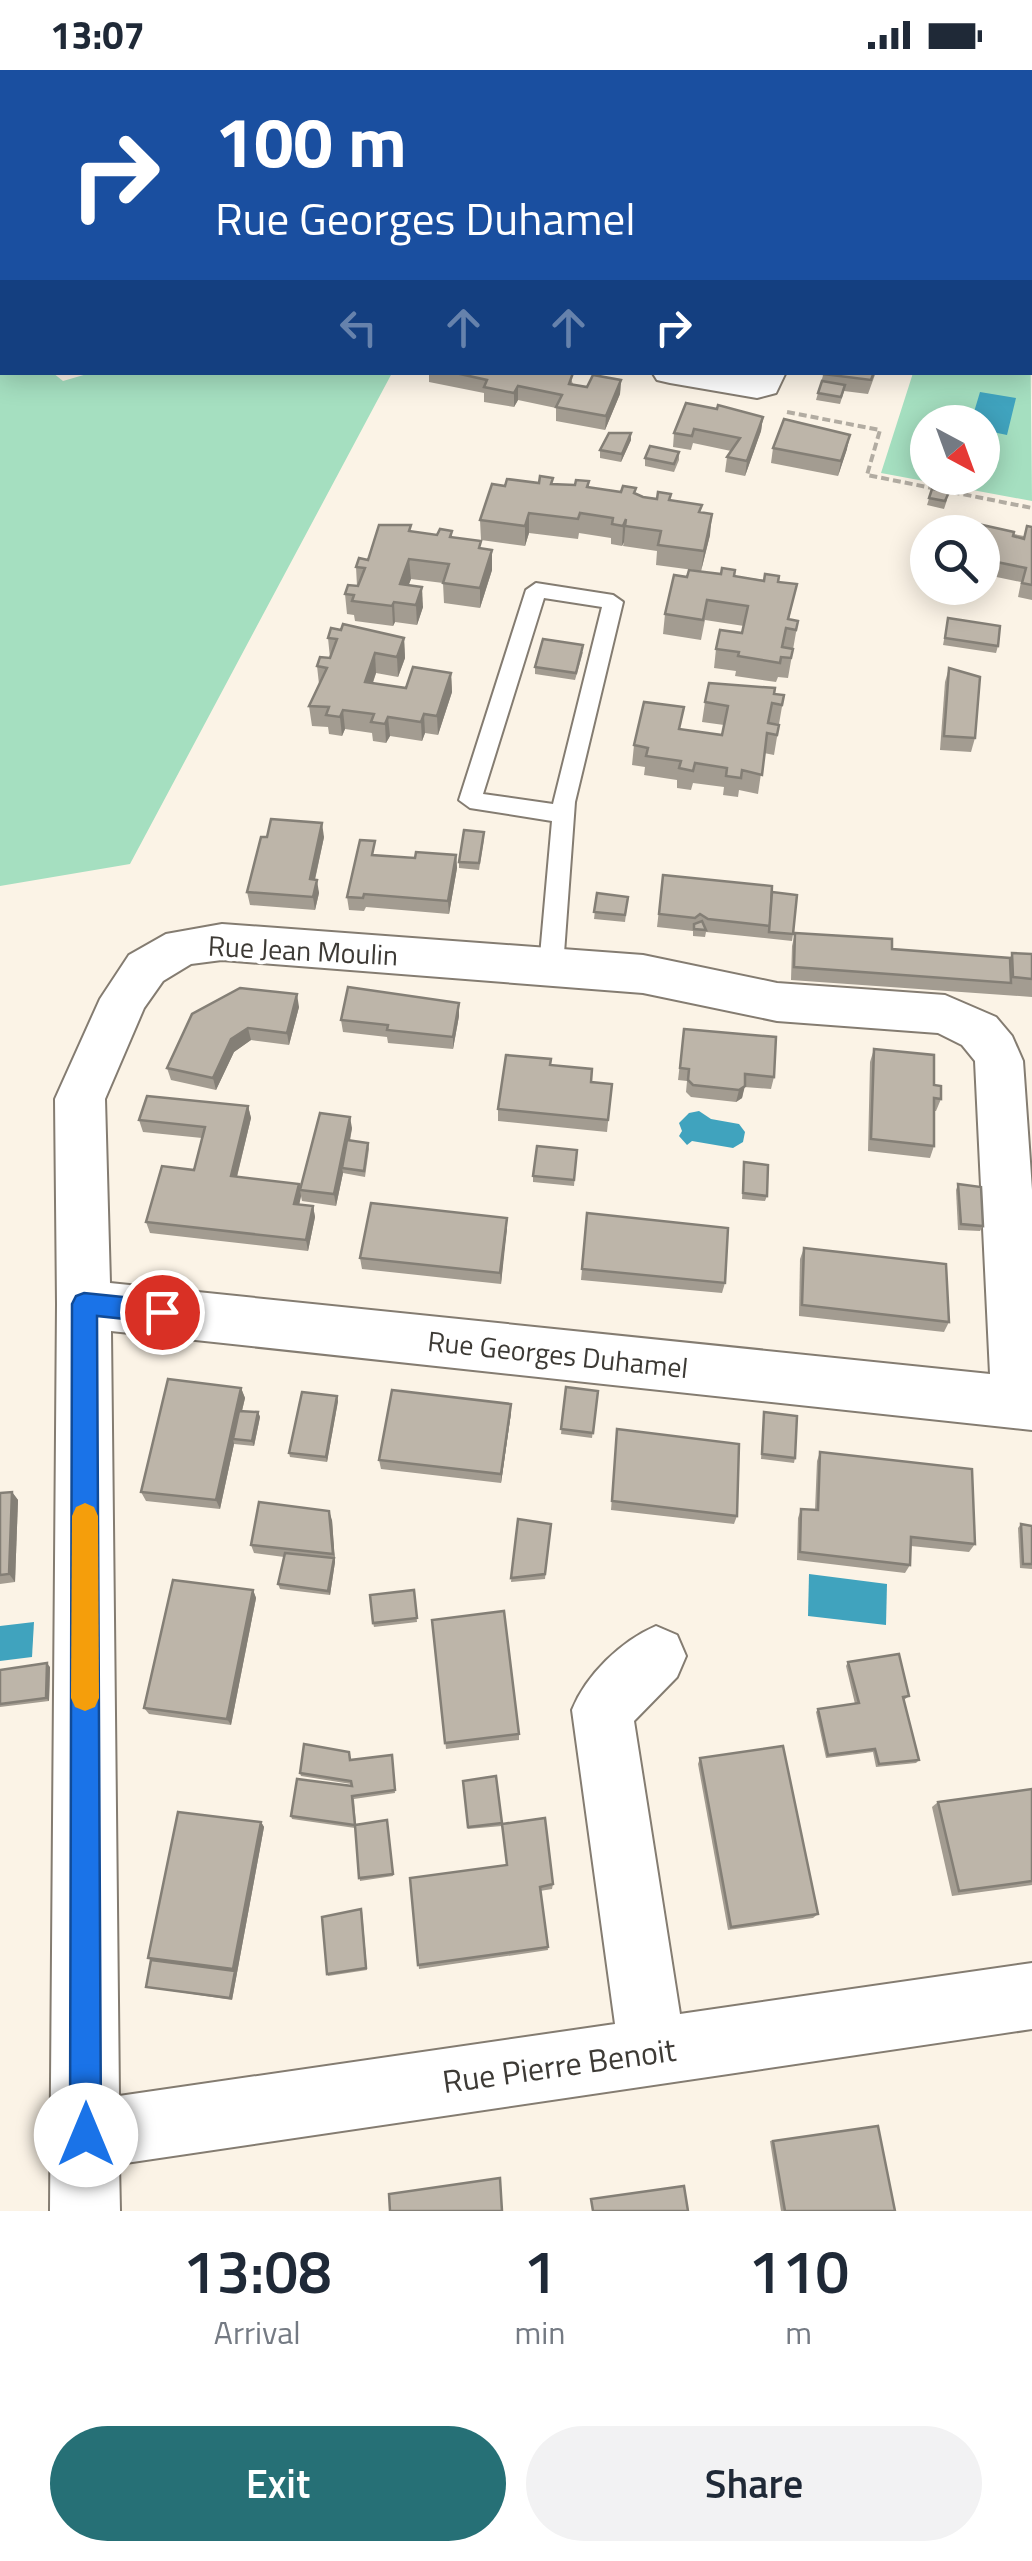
<!DOCTYPE html>
<html lang="en">
<head>
<meta charset="utf-8">
<style>
  body { margin:0; font-family:"Titillium Web",sans-serif; background:#f2f2f3; color:#1f2937; height:100vh; display:flex; flex-direction:column; font-size:38px; white-space:nowrap }
  * { box-sizing:border-box; margin:0 }
  p { font-size:32px; color:#747a83 }
  .icon { flex:none; width:55px; height:55px; fill:none; stroke:currentColor; stroke-width:2; stroke-linecap:round; stroke-linejoin:round }
  .map { position:relative; height:2141px; overflow:hidden }
  .panel { display:flex; flex-direction:column; background:#fff; flex:1 }
  .panel>* { flex:none }
  .hud { position:absolute; left:0px; top:0px; width:1032px; height:305px; box-shadow:0 5px 25px #0003; background:#1a4fa0; color:#fff; overflow:hidden }
  .needle { width:65px; rotate:139deg }
  .controls { position:absolute; left:910px; top:335px; display:grid; gap:20px }
  .controls a { display:grid; place-items:center; width:90px; height:90px; border-radius:50%; background:#fff; box-shadow:0 5px 25px #0003; font-size:50px }
  .pin { position:absolute; display:grid; place-items:center; width:85px; height:85px; color:#fff; margin:-42px; border:5px solid #fff; border-radius:50%; box-shadow:0 2px 10px #0007 }
  .me { position:absolute; width:110px; margin:-55px; rotate:0deg; stroke-linejoin:round; filter:drop-shadow(0 0 8px #0008) }
  .turn { display:flex; align-items:center; gap:35px; height:210px; padding:0 50px; font-size:45px }
  .turn .icon { width:130px; height:130px; stroke-width:2.5 }
  .turn b { display:block; font-size:70px; line-height:85px }
  .lanes { display:flex; align-items:center; height:95px; padding:0 50px; background:#0003; justify-content:center; gap:50px; direction:ltr }
  .lanes .off { opacity:.35 }
  .eta { display:flex; justify-content:space-evenly; align-items:center; height:170px; text-align:center }
  .eta b { font-size:60px; font-weight:600; line-height:70px }
  .primary-button { display:flex; gap:20px; margin-top:auto; padding:20px 50px }
  .primary-button a { flex:1; height:115px; border-radius:60px; background:#267076; color:#fff; font-size:40px; font-weight:600; line-height:115px; text-align:center }
  .primary-button a+a { background:#f2f2f3; color:#1f2937 }
  .status { display:flex; justify-content:space-between; align-items:center; height:70px; padding:0 50px; background:#fff; direction:ltr }
  .status svg { height:28px; fill:currentColor }
  .map>svg:first-child { display:block }
</style>
</head>
<body>
<div class="status"><b>13:07</b><svg viewBox="0 0 49 12"><path d="M0 12V9h3v3zM5 12V6h3v6zM10 12V3h3v9zM15 12V0h3v12zM26 1h20v11H26zM47 4h2v5h-2z"/></svg></div>
<div class="map">
<svg width="1032" height="2141" viewBox="0 0 1032 2141">
  <rect width="100%" height="100%" fill="#fbf3e6"/>
  <g fill="#a5dfc0" fill-rule="evenodd">
    <polygon points="0,0 244,0 253,2 2,2 0,107"/>
    <path d="M1030 238 1032 431 881 403 913 303 1030 302ZM928 352H982V408H928Z"/>
    <polygon points="0,288 2,302 53,303 63,311 94,302 392,303 130,794 0,816"/>
  </g>
  <g fill="#40a3be">
    <polygon points="980,322 1016,328 1007,365 983,360 982,352 971,352"/>
    <polygon points="699,1041 711,1049 739,1054 745,1062 743,1072 733,1078 692,1071 687,1075 679,1066 682,1061 679,1053 689,1043"/>
    <polygon points="809,1504 887,1514 886,1555 808,1546"/>
    <polygon points="34,1552 32,1587 0,1591 0,1556"/>
  </g>
  <g fill="none" stroke-linecap="round" stroke-linejoin="round">
    <g stroke="#847c71" stroke-width="4">
      <path id="lane" d="M536 513 613 525 623 532 575 732 563 897 559 904H543L539 897 552 751 470 738 459 730 526 520ZM544 528 602 537 553 734 483 724Z"/>
    </g>
    <g stroke="#847c71" stroke-width="4">
      <g id="street">
        <polygon points="747,0 778,0 779,2 746,2"/>
        <rect x="1030" y="79" width="2" height="20"/>
        <polygon points="652,302 786,302 776,323 757,328 670,313 657,310"/>
        <path d="M222 854 643 885 777 913 945 925 996 947 1012 966 1023 991 1032 1120V1360L111 1261 119 2026 615 1954 572 1640C586 1605 621 1571 656 1556L677 1565 686 1586 677 1607 634 1651 680 1944 1032 1893V1959L119 2094 120 2141H50L57 1234 55 1029 100 929 129 885 166 864ZM222 890 643 923 777 951 938 963 962 975 975 991 990 1304 110 1213 105 1029 144 938 163 911 191 894Z"/>
      </g>
    </g>
    <polyline stroke="#b2aca2" stroke-width="4" stroke-dasharray="8 4" stroke-linecap="butt" points="787,342 880,360 867,405 1032,438"/>
    <use href="#lane" fill="#fff" fill-rule="evenodd"/>
    <use href="#street" fill="#fff" fill-rule="evenodd"/>
  </g>
  <g fill="#a39c91">
    <polygon points="889,0 994,0 993,2 905,2"/>
    <polygon points="429,302 568,302 573,314 587,317 621,310 620,324 605,360 556,351 556,338 518,330 514,337 484,332 484,323 429,312"/>
    <polygon points="824,302 876,302 868,324 844,321 840,334 816,330"/>
    <polygon points="763,347 761,361 745,406 725,402 727,387 731,381 693,373 691,380 673,377 674,363"/>
    <polygon points="631,370 621,392 600,388 600,380"/>
    <polygon points="773,378 847,379 838,406 771,393"/>
    <polygon points="679,382 679,390 674,402 645,396 645,388"/>
    <polygon points="589,411 589,417 621,422 636,418 635,424 643,427 670,430 701,443 710,465 701,501 656,495 657,481 623,476 624,472 622,476 611,474 611,468 579,463 578,469 529,463 525,476 481,470 480,450 505,416 575,415"/>
    <polygon points="932,419 947,430 944,439 927,435"/>
    <polygon points="1032,457 1032,530 1018,527 1021,512 982,504 982,462 1014,464 1024,466"/>
    <polygon points="452,461 452,467 481,478 492,500 480,538 444,533 443,513 411,509 408,515 423,537 417,555 395,552 393,556 355,551 354,545 347,544 345,524 357,516 356,497 412,462 437,465"/>
    <polygon points="734,506 797,514 789,549 798,551 788,608 778,607 776,612 735,606 736,601 714,598 716,579 742,563 744,556 705,550 701,570 663,564 665,544 687,507"/>
    <polygon points="948,548 998,576 996,583 943,575"/>
    <polygon points="328,568 404,568 405,588 398,607 376,603 373,613 406,618 451,603 452,622 438,665 425,663 422,671 390,666 386,673 373,671 372,663 345,659 342,666 329,664 328,657 312,656 309,636 319,614 317,596 330,588"/>
    <polygon points="583,582 575,610 535,604 535,597"/>
    <polygon points="949,598 975,668 971,682 940,680 945,612"/>
    <polygon points="774,624 784,625 779,654 769,653 779,655 774,685 764,683 758,724 739,720 738,727 723,725 724,717 693,713 691,720 677,718 677,710 644,705 645,697 632,695 634,675 681,659 722,665 724,655 702,652 705,632"/>
    <polygon points="324,767 315,810 319,823 315,840 250,835 247,822"/>
    <polygon points="484,769 479,800 459,798 459,792"/>
    <polygon points="376,785 415,788 456,785 457,798 449,844 366,837 364,841 349,840 347,827"/>
    <polygon points="663,805 772,822 793,864 792,871 706,862 705,867 693,866 693,861 657,857"/>
    <polygon points="597,823 628,827 625,852 594,849"/>
    <polygon points="795,863 892,879 1010,888 1012,883 1032,884 1032,927 791,910 792,876"/>
    <polygon points="299,937 289,975 251,970 234,982 216,1020 171,1010 167,998 192,944"/>
    <polygon points="459,946 453,979 388,973 387,967 343,962 341,950"/>
    <polygon points="684,959 774,1007 771,1019 744,1017 742,1028 736,1032 691,1027 686,1022 687,1011 678,1010"/>
    <polygon points="874,979 934,1015 941,1029 936,1041 934,1041 934,1076 930,1088 868,1081 870,992"/>
    <polygon points="551,995 591,1012 612,1014 607,1062 498,1051 498,1039"/>
    <polygon points="248,1036 251,1048 237,1107 299,1114 300,1118 352,1058 350,1071 368,1073 369,1079 365,1107 343,1103 336,1136 302,1131 301,1126 299,1134 313,1136 315,1147 308,1181 150,1163 146,1152 194,1100 202,1068 143,1062 139,1050"/>
    <polygon points="577,1080 574,1116 533,1112 533,1106"/>
    <polygon points="744,1092 767,1126 765,1131 742,1129"/>
    <polygon points="958,1114 983,1156 980,1161 958,1160 956,1120"/>
    <polygon points="587,1143 725,1213 722,1223 581,1210"/>
    <polygon points="507,1148 501,1214 362,1199 360,1188"/>
    <polygon points="804,1178 949,1252 944,1262 799,1246 800,1189"/>
    <polygon points="566,1317 598,1321 592,1368 561,1364"/>
    <polygon points="241,1318 245,1328 242,1341 258,1342 260,1347 254,1376 234,1374 220,1439 146,1431 141,1422"/>
    <polygon points="338,1331 327,1392 290,1387 289,1383"/>
    <polygon points="764,1342 795,1388 794,1393 761,1389"/>
    <polygon points="511,1343 501,1413 381,1399 379,1390"/>
    <polygon points="617,1359 737,1446 734,1454 611,1440"/>
    <polygon points="820,1382 975,1474 969,1482 911,1476 910,1495 905,1503 797,1490 798,1448 801,1439 815,1440 817,1391"/>
    <polygon points="12,1422 18,1430 15,1512 0,1514 0,1423"/>
    <polygon points="518,1449 551,1454 545,1509 511,1512"/>
    <polygon points="332,1450 335,1492 330,1525 280,1519 278,1514 284,1487 254,1483 251,1475"/>
    <polygon points="1021,1454 1032,1456 1032,1499 1020,1498 1018,1458"/>
    <polygon points="253,1520 256,1528 231,1655 149,1644 144,1638"/>
    <polygon points="414,1520 417,1552 374,1557 373,1553"/>
    <polygon points="432,1550 519,1664 519,1670 446,1679"/>
    <polygon points="848,1592 909,1626 904,1630 919,1690 916,1693 876,1697 873,1682 826,1688 816,1642 818,1639 855,1634 846,1596"/>
    <polygon points="50,1597 49,1631 0,1637 0,1600"/>
    <polygon points="392,1685 395,1723 354,1729 356,1755 387,1750 393,1806 360,1811 355,1758 292,1749 291,1746 352,1716 351,1714 301,1706 300,1703 351,1690"/>
    <polygon points="700,1688 818,1844 813,1848 728,1860 698,1694"/>
    <polygon points="496,1706 502,1756 468,1759 463,1711"/>
    <polygon points="1032,1719 1032,1815 952,1826 932,1737 938,1732"/>
    <polygon points="261,1752 264,1757 232,1930 146,1917 151,1890 148,1888"/>
    <polygon points="410,1808 553,1814 552,1819 540,1821 548,1880 419,1899"/>
    <polygon points="362,1841 367,1900 328,1906 327,1904"/>
    <polygon points="878,2056 895,2141 781,2141 770,2071"/>
  </g>
  <g fill="#847f76">
    <polygon points="621,310 620,324 605,360 606,346"/>
    <polygon points="518,316 518,330 514,337 514,323"/>
    <polygon points="763,347 761,361 745,406 747,391"/>
    <polygon points="631,363 631,370 621,392 622,384"/>
    <polygon points="850,365 847,379 838,406 841,391"/>
    <polygon points="529,443 529,463 525,476 525,456"/>
    <polygon points="712,444 710,465 701,501 704,481"/>
    <polygon points="626,449 624,472 622,476 623,456"/>
    <polygon points="492,480 492,500 480,538 480,518"/>
    <polygon points="409,489 411,509 402,534 400,514"/>
    <polygon points="422,517 423,537 417,555 416,535"/>
    <polygon points="394,532 395,552 393,556 392,536"/>
    <polygon points="404,568 405,588 398,607 397,587"/>
    <polygon points="375,583 376,603 366,631 365,612"/>
    <polygon points="451,603 452,622 438,665 437,646"/>
    <polygon points="343,640 345,659 342,666 340,647"/>
    <polygon points="424,644 425,663 422,671 421,652"/>
    <polygon points="388,647 390,666 386,673 385,654"/>
    <polygon points="322,753 324,767 312,822 310,809"/>
    <polygon points="456,785 457,798 449,844 448,831"/>
    <polygon points="317,810 319,823 315,840 313,827"/>
    <polygon points="297,924 299,937 289,975 287,963"/>
    <polygon points="459,933 459,946 453,979 453,967"/>
    <polygon points="248,958 251,970 234,982 216,1020 213,1008 231,969"/>
    <polygon points="745,1016 742,1028 736,1032 739,1020"/>
    <polygon points="248,1036 251,1048 234,1118 231,1106"/>
    <polygon points="350,1047 352,1058 344,1098 342,1098 343,1103 336,1136 334,1124"/>
    <polygon points="299,1114 301,1126 297,1145 294,1134"/>
    <polygon points="313,1136 315,1147 308,1181 306,1170"/>
    <polygon points="507,1148 507,1159 501,1214 500,1203"/>
    <polygon points="241,1318 245,1328 235,1369 233,1369 234,1374 220,1439 216,1430"/>
    <polygon points="337,1326 338,1331 327,1392 326,1387"/>
    <polygon points="511,1334 511,1343 501,1413 501,1404"/>
    <polygon points="258,1342 260,1347 254,1376 252,1371"/>
    <polygon points="12,1422 18,1430 15,1512 9,1504"/>
    <polygon points="329,1441 332,1450 335,1492 330,1525 328,1521 334,1488"/>
    <polygon points="253,1520 256,1528 231,1655 227,1649"/>
    <polygon points="47,1593 50,1597 49,1631 46,1628"/>
    <polygon points="261,1752 264,1757 232,1930 230,1928 235,1901 233,1899"/>
  </g>
  <g fill="#bdb5a9" stroke="#847f76" stroke-width="2.5">
    <polygon points="1030,15 1032,16 1032,42 1030,42"/>
    <polygon points="451,302 568,302 573,303 569,314 587,317 593,305 621,310 606,346 556,337 562,325 518,316 514,323 484,317 487,310"/>
    <polygon points="824,302 874,302 871,310 823,304"/>
    <polygon points="822,311 845,315 841,327 818,323"/>
    <polygon points="686,333 717,339 718,335 763,347 747,391 727,387 740,368 694,359 692,366 674,363"/>
    <polygon points="784,349 850,365 841,391 773,378"/>
    <polygon points="609,363 631,363 622,384 600,380"/>
    <polygon points="650,376 679,382 674,394 645,388"/>
    <polygon points="540,406 553,408 551,414 575,415 576,410 589,411 587,417 621,422 623,416 636,418 634,423 643,427 657,429 658,422 671,424 669,430 702,435 699,442 712,444 704,481 658,475 661,461 625,456 626,449 623,456 612,454 613,448 580,443 578,449 529,443 525,456 480,450 492,414 505,416 507,409 539,413"/>
    <polygon points="932,419 949,422 945,431 929,428"/>
    <polygon points="978,454 1014,462 1013,466 1024,469 1027,456 1032,457 1032,515 1022,513 1026,498 982,489 982,462 976,462"/>
    <polygon points="379,455 411,455 409,461 437,465 440,459 452,461 450,467 481,471 479,478 492,480 480,518 443,513 449,494 409,489 400,514 422,517 416,535 394,532 392,536 352,531 354,525 345,524 348,515 358,516 365,498 356,497 359,488 368,490"/>
    <polygon points="722,498 735,500 734,506 764,511 765,504 779,506 778,512 797,514 788,549 798,551 796,560 786,558 782,577 793,579 791,588 781,587 780,593 738,586 739,582 716,579 720,560 742,563 748,536 707,530 703,550 665,544 674,505 687,507 689,500 721,504"/>
    <polygon points="948,548 1000,556 998,576 945,568"/>
    <polygon points="343,554 404,568 397,587 375,583 365,612 406,618 413,597 451,603 437,646 424,644 421,652 388,647 385,654 371,652 374,644 343,640 340,647 326,645 329,637 309,636 327,598 317,596 320,587 330,588 337,569 328,568 331,558 341,560"/>
    <polygon points="543,569 583,575 576,603 535,597"/>
    <polygon points="949,598 980,607 975,668 944,666"/>
    <polygon points="709,613 775,618 774,624 784,625 782,635 772,633 768,653 779,655 777,665 767,663 762,705 742,700 741,708 726,706 727,698 695,693 693,701 679,698 681,691 646,686 648,678 634,675 644,632 684,637 679,659 722,665 728,636 705,632"/>
    <polygon points="271,749 322,753 310,809 317,810 313,827 247,822 261,767 267,767"/>
    <polygon points="464,760 484,762 479,793 459,792"/>
    <polygon points="360,770 375,771 372,785 415,788 416,782 456,785 448,831 364,824 363,828 347,827"/>
    <polygon points="663,805 772,816 770,856 708,849 700,844 695,848 659,844"/>
    <polygon points="772,822 797,825 793,864 769,862"/>
    <polygon points="597,823 628,827 625,845 594,842"/>
    <polygon points="702,851 706,860 694,859 694,854"/>
    <polygon points="795,863 892,869 892,879 1010,888 1011,913 794,897"/>
    <polygon points="1012,883 1032,884 1032,909 1013,907"/>
    <polygon points="348,917 459,933 453,967 387,960 388,955 341,950"/>
    <polygon points="240,918 297,924 287,963 248,958 231,969 213,1008 167,998 192,944"/>
    <polygon points="684,959 776,967 774,1007 745,1004 745,1016 739,1020 693,1015 688,1010 689,999 680,998"/>
    <polygon points="874,979 934,985 934,1015 941,1016 941,1029 934,1028 934,1076 871,1069"/>
    <polygon points="506,985 551,989 550,995 592,999 591,1012 612,1014 608,1050 498,1039"/>
    <polygon points="147,1026 248,1036 231,1106 299,1114 294,1134 313,1136 306,1170 146,1152 162,1096 194,1100 205,1057 139,1050"/>
    <polygon points="320,1043 350,1047 334,1124 300,1120"/>
    <polygon points="347,1070 368,1073 364,1101 342,1098"/>
    <polygon points="537,1076 577,1080 574,1110 533,1106"/>
    <polygon points="744,1092 768,1095 767,1126 743,1123"/>
    <polygon points="958,1114 981,1117 983,1156 961,1154"/>
    <polygon points="371,1133 507,1148 500,1203 360,1188"/>
    <polygon points="587,1143 728,1158 725,1213 582,1199"/>
    <polygon points="804,1178 946,1194 949,1252 802,1235"/>
    <polygon points="168,1309 241,1318 216,1430 141,1422"/>
    <polygon points="566,1317 598,1321 593,1363 561,1359"/>
    <polygon points="392,1320 511,1334 501,1404 379,1390"/>
    <polygon points="302,1322 337,1326 326,1387 289,1383"/>
    <polygon points="239,1341 258,1342 252,1371 233,1369"/>
    <polygon points="764,1342 797,1346 795,1388 762,1384"/>
    <polygon points="617,1359 739,1374 737,1446 612,1431"/>
    <polygon points="820,1382 972,1399 975,1474 911,1467 910,1495 800,1482 801,1439 818,1440"/>
    <polygon points="12,1422 9,1504 0,1505 0,1423"/>
    <polygon points="259,1432 329,1441 333,1484 251,1475"/>
    <polygon points="518,1449 551,1454 545,1504 511,1508"/>
    <polygon points="1021,1454 1032,1456 1032,1494 1023,1494"/>
    <polygon points="285,1483 334,1488 328,1521 278,1514"/>
    <polygon points="173,1510 253,1520 227,1649 144,1638"/>
    <polygon points="414,1520 417,1548 373,1553 370,1525"/>
    <polygon points="504,1541 519,1664 445,1673 432,1550"/>
    <polygon points="899,1584 909,1626 903,1627 919,1690 879,1694 875,1679 828,1685 818,1639 859,1633 848,1592"/>
    <polygon points="47,1593 46,1628 0,1634 0,1600"/>
    <polygon points="304,1674 349,1682 350,1690 392,1685 395,1720 352,1726 355,1755 387,1750 393,1804 359,1808 355,1755 291,1746 297,1709 352,1716 351,1711 300,1703"/>
    <polygon points="783,1676 818,1844 731,1857 700,1688"/>
    <polygon points="496,1706 502,1753 468,1757 463,1711"/>
    <polygon points="1032,1719 1032,1811 959,1821 938,1732"/>
    <polygon points="178,1742 261,1752 233,1899 148,1888"/>
    <polygon points="545,1748 553,1814 540,1817 548,1877 418,1895 410,1808 507,1795 502,1754"/>
    <polygon points="361,1839 366,1898 327,1904 322,1847"/>
    <polygon points="151,1890 235,1901 230,1928 146,1917"/>
    <polygon points="878,2056 895,2141 785,2141 773,2071"/>
    <polygon points="500,2108 502,2141 390,2141 389,2124"/>
    <polygon points="684,2116 688,2141 593,2141 591,2129"/>
  </g>
  <polygon fill="#1a73e8" stroke="#114b97" stroke-width="2.5" points="84,1223 162,1231 171,1234 174,1242 171,1250 162,1253 97,1246 101,2065 97,2076 86,2081 74,2076 70,2065 72,1234 76,1226"/>
  <polygon fill="#f59e0b" points="85,1433 94,1437 98,1446 99,1628 95,1637 85,1641 75,1637 71,1628 72,1446 76,1437"/>
  <g text-anchor="middle" dominant-baseline="central" stroke-width="8" stroke-linejoin="round" paint-order="stroke">
    <g font-size="28" fill="#3d3a35" stroke="#fff">
      <text transform="translate(303 880) rotate(3)">Rue Jean Moulin</text>
      <text transform="translate(558 1284) rotate(6)">Rue Georges Duhamel</text>
    </g>
    <g font-size="32" fill="#3d3a35" stroke="#fff">
      <text transform="translate(559 1995) rotate(-8)">Rue Pierre Benoit</text>
    </g>
  </g>
</svg>
<div class="controls">
<a><svg class="needle" viewBox="-14 -14 28 28"><path d="M0-13l5 13h-10z" fill="#e53935"/><path d="M0 13l5-13h-10z" fill="#747a83"/></svg></a>
<a><svg class="icon" aria-label="search" viewBox="0 0 24 24"><circle cx="10" cy="10" r="6"/><path d="M15 15l6 6"/></svg></a>
</div>
<div class="pin" style="left:162px;top:1242px;background:#d93025"><svg class="icon" aria-label="arrive" viewBox="0 0 24 24"><path d="M6 21V4h12l-3 4 3 4H6"/></svg></div>
<svg class="me" style="left:86px;top:2065px" viewBox="-20 -20 40 40"><circle r="19" fill="#fff"/><path d="M0-13L10 11 0 6-10 11z" fill="#1a73e8"/></svg>
<div class="hud">
<div class="turn"><svg class="icon" aria-label="right" viewBox="0 0 24 24"><path d="M7 20v-9h11M14 6l5 5-5 5"/></svg><div><b>100 m</b>Rue Georges Duhamel</div></div>
<div class="lanes"><svg class="icon off" aria-label="left" viewBox="0 0 24 24"><path d="M17 20v-9H6M10 6l-5 5 5 5"/></svg><svg class="icon off" aria-label="ahead" viewBox="0 0 24 24"><path d="M12 20V5M6 11l6-6 6 6"/></svg><svg class="icon off" aria-label="ahead" viewBox="0 0 24 24"><path d="M12 20V5M6 11l6-6 6 6"/></svg><svg class="icon" aria-label="right" viewBox="0 0 24 24"><path d="M7 20v-9h11M14 6l5 5-5 5"/></svg></div>
</div>
</div>
<section class="panel">
<div class="eta">
<div><b>13:08</b><p>Arrival</p></div>
<div><b>1</b><p>min</p></div>
<div><b>110</b><p>m</p></div>
</div>
<div class="primary-button"><a>Exit</a><a>Share</a></div>
</section>
</body>
</html>
